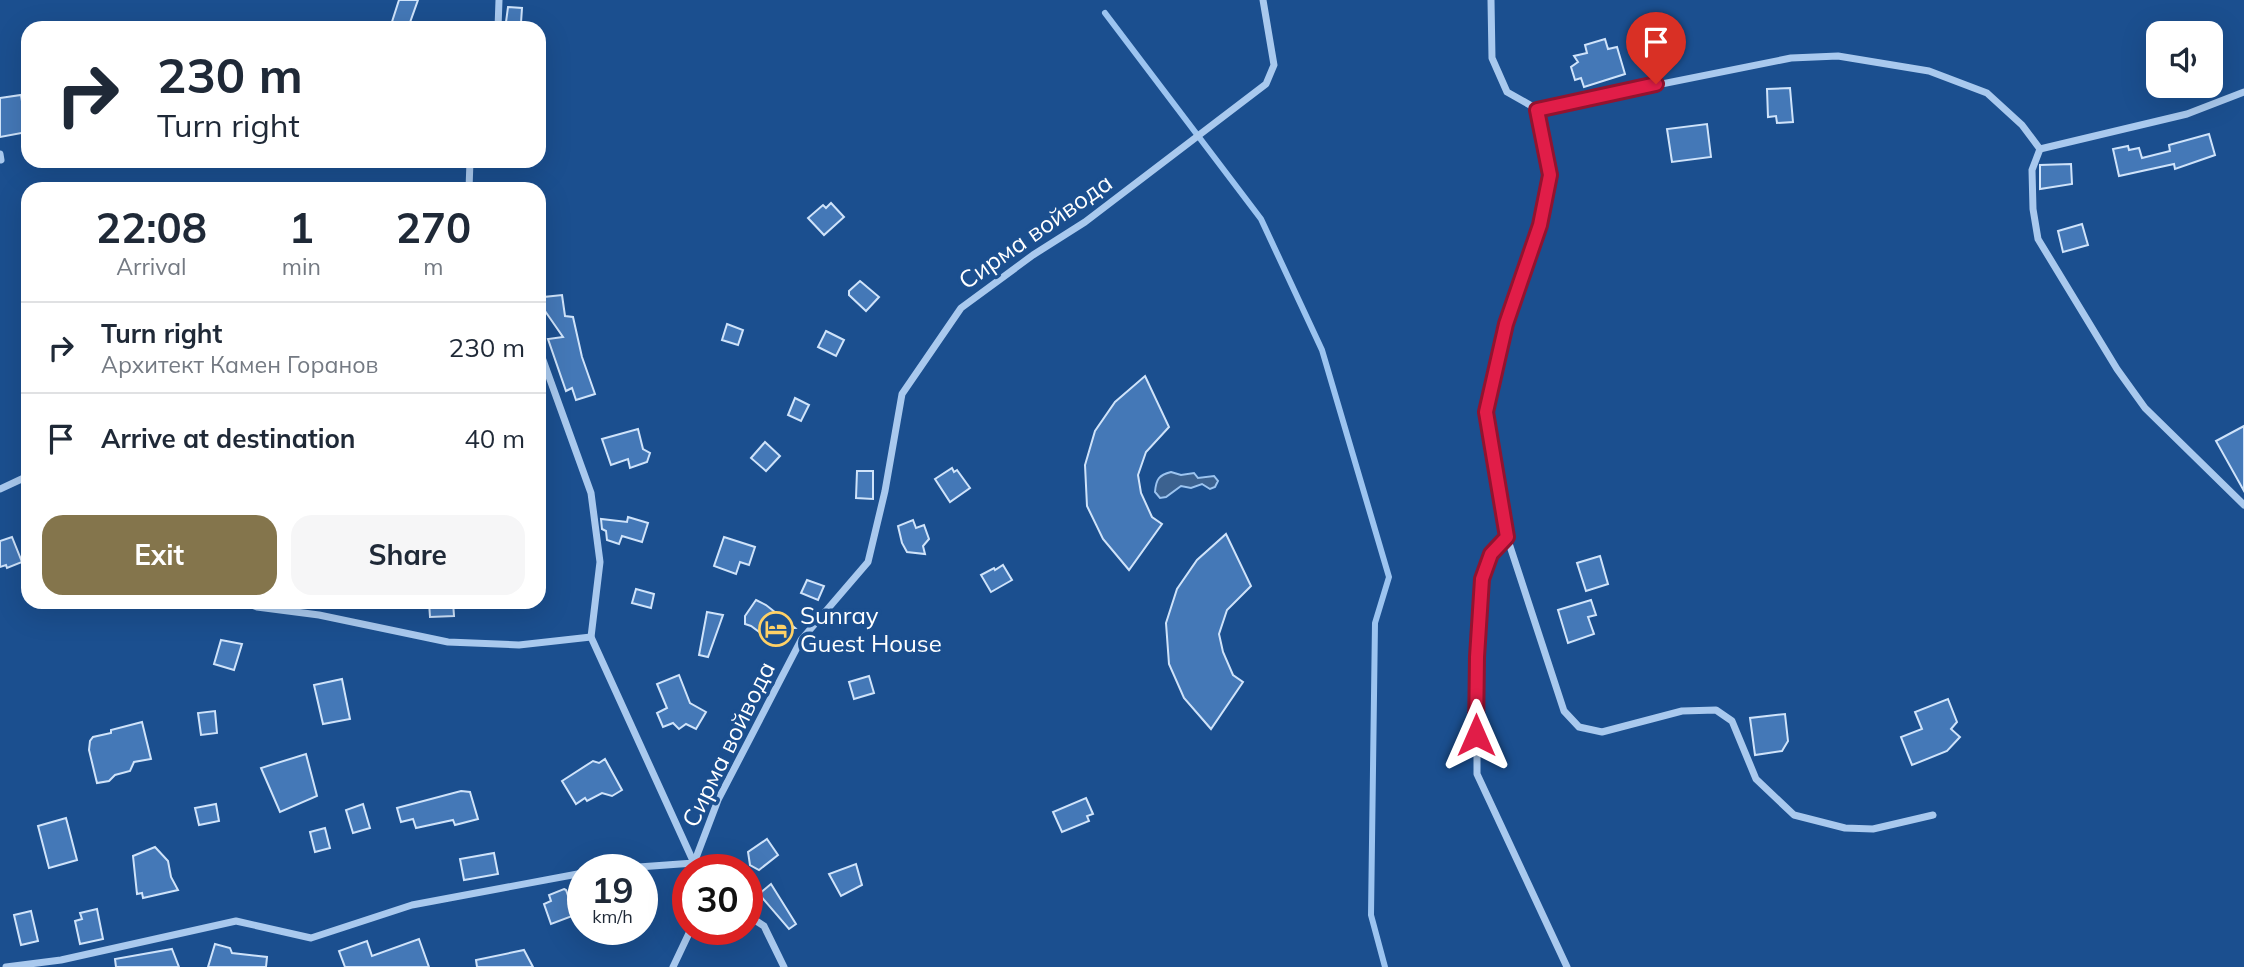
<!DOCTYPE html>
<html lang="en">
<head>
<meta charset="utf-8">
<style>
  body { margin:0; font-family:Mulish,sans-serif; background:#f6f6f7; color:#1f2937; height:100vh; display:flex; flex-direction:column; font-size:26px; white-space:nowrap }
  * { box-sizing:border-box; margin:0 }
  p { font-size:23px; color:#747a83 }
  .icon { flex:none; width:38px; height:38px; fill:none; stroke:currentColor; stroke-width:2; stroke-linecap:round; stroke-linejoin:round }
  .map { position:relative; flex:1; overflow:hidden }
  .panel { position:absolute; left:21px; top:182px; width:525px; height:427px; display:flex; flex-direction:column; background:#fff; border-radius:21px; box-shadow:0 7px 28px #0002 }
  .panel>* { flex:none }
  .banner { position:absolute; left:21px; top:21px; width:525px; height:147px; border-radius:21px; box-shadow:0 7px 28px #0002; background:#fff; color:#1f2937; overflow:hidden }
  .controls { position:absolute; left:2146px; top:21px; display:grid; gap:14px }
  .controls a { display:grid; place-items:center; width:77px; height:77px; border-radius:14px; background:#fff; box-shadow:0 7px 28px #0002; font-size:35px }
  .speed { position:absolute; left:567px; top:854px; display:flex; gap:14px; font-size:35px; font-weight:700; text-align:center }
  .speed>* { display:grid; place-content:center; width:91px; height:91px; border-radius:50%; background:#fff; box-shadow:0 7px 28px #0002; line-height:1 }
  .speed small { font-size:18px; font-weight:400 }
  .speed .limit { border:10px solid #d22; background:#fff; color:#111 }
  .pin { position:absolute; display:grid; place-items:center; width:60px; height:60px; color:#fff; margin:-72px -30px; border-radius:50% 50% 50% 0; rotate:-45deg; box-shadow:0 0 7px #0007 }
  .pin .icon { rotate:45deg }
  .me { position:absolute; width:77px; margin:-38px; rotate:0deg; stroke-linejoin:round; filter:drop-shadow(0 0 5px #0008) }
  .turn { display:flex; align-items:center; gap:24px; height:147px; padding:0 21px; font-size:32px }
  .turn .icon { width:91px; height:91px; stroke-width:2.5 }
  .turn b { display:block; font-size:49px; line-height:60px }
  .eta { display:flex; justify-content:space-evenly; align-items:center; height:119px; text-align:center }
  .eta b { font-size:42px; font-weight:700; line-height:49px }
  .primary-button { display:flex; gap:14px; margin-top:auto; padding:14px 21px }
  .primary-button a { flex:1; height:80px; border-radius:21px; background:#84754c; color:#fff; font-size:28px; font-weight:700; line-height:80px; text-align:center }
  .primary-button a+a { background:#f6f6f7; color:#1f2937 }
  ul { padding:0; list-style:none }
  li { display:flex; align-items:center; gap:21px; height:91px; padding:0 21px; border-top:2px solid #e0e1e3 }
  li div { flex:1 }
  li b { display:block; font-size:26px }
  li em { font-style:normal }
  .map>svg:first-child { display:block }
</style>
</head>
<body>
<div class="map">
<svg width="2244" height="967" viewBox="0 0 2244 967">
  <rect width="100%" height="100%" fill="#1b4f8f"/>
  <path fill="#3c6290" stroke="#9cc4f0" stroke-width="2" d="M1171 472 1181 475 1194 473 1198 478 1214 476 1218 481 1215 487 1210 489 1202 484 1191 488 1181 486 1166 497 1160 498 1155 492C1156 479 1159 475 1171 472Z"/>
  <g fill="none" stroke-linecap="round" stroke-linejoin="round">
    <polyline stroke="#9cc4f0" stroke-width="6" points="1105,13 1261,219 1322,350 1389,577 1375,623 1371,915 1385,967"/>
  </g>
  <g fill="#4478b7" stroke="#cfe3fa" stroke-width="2">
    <polygon points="399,0 418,0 408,28 390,28"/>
    <polygon points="508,7 522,8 521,23 506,22"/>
    <polygon points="1605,39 1608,49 1617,47 1625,74 1584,87 1581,78 1575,80 1571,67 1578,62 1574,56 1587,53 1585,45"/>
    <polygon points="1790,88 1793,122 1777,123 1776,116 1768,117 1767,89"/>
    <polygon points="21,95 27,132 0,137 0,98"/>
    <polygon points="1707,124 1711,157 1672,162 1667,129"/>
    <polygon points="2209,134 2215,155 2175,169 2174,164 2119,176 2113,149 2128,146 2129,150 2139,148 2142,158 2170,151 2169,145"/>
    <polygon points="2071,164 2072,184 2040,189 2040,165"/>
    <polygon points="831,203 844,217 824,235 808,218 823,205 826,208"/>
    <polygon points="2082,224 2088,245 2063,252 2058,231"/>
    <polygon points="860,281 879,297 866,311 849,295 849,291"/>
    <polygon points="562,295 565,316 573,317 582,357 595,394 576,400 572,388 566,391 548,339 563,337 545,311 544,297"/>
    <polygon points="727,324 743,330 738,345 722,340"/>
    <polygon points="826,331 844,340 836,356 818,347"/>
    <polygon points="1145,376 1169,427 1146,452 1138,475 1141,493 1152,517 1162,524 1129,570 1103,539 1087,506 1085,465 1095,431 1115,402"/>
    <polygon points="795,398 809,405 801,421 788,415"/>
    <polygon points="2244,426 2244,491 2216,441"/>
    <polygon points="638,429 643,449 650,453 647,462 630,468 628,459 611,465 602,439"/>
    <polygon points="765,442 780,456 766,471 751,458"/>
    <polygon points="952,468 954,472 957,470 970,488 950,502 935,479"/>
    <polygon points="857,471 873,471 873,499 856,498"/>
    <polygon points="628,517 648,523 642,542 622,536 619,544 607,540 606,531 602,529 601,519 627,522"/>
    <polygon points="913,520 916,528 924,525 929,539 923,546 925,554 907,552 902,543 898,526"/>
    <polygon points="1226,534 1251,586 1227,610 1219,634 1223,652 1233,675 1243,682 1211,729 1184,698 1169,664 1166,623 1177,589 1197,560"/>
    <polygon points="12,537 22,562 7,568 6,565 0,567 0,541"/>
    <polygon points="724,537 755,547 749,565 740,562 736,574 714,566"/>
    <polygon points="1600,556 1608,584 1586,591 1577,563"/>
    <polygon points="1003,565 1012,580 991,592 981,575 994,568 995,570"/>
    <polygon points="807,580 824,586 818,600 801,593"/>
    <polygon points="636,589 654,594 651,608 632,603"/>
    <polygon points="756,600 766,605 795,628 780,629 773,642 751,626 745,624 745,616"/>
    <polygon points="1591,600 1596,615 1588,617 1594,634 1568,643 1558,610"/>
    <polygon points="429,602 453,602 454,616 430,617"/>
    <polygon points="707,612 723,615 708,657 699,655"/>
    <polygon points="221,640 242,644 234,670 214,664"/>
    <polygon points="679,675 690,703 706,712 696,729 686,724 679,729 673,723 663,727 657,713 667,708 657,684"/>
    <polygon points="869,676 874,693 854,699 849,682"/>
    <polygon points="342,679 350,719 323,724 314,685"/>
    <polygon points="1948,699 1957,722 1951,729 1960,737 1947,751 1912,765 1901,737 1922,729 1915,712"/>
    <polygon points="215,711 217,733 201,735 198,713"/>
    <polygon points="1785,714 1788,741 1782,751 1755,755 1750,718"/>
    <polygon points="142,722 151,759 134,762 130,771 115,775 109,781 97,783 89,750 90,741 93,737 111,733 111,730"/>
    <polygon points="306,754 317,796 280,812 261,768"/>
    <polygon points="605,759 622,790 612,796 602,793 587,801 585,798 576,804 562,781 593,761 599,763"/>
    <polygon points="461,791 470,792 478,819 455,825 453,820 416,828 413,819 401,822 397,808"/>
    <polygon points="1086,798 1093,814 1087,816 1089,821 1062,832 1053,812"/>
    <polygon points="216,804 219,821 199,825 195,808"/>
    <polygon points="363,804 370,828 353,833 346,810"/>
    <polygon points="66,818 77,860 49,868 38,826"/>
    <polygon points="325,828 330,848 315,852 310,832"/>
    <polygon points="767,839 778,855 759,870 750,865 748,852"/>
    <polygon points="155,847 168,861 171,877 178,890 143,898 142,893 137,894 133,856"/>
    <polygon points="494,853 498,874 464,880 460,859"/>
    <polygon points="856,864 862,885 841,896 829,874"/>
    <polygon points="771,884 796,924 789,929 759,894"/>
    <polygon points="564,889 566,890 575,915 551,924 544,904 551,901 549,895"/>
    <polygon points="97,909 103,939 80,944 75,921 82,919 80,913"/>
    <polygon points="31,911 38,941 21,945 14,915"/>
    <polygon points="419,939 429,967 345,967 339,951 367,941 372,956"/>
    <polygon points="215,944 230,948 232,953 267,957 266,967 208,967"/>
    <polygon points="172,949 179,967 116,967 115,959"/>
    <polygon points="524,950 533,967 477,967 476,960"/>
  </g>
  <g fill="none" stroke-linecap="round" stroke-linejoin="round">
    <g stroke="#a9c9ee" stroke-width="7">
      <polyline points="1491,0 1492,58 1507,92 1537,109 1550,175 1540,225 1506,324 1486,412 1507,537 1491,554 1482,579 1477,657 1477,774 1567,967"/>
      <polyline points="498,28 499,0"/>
      <polyline points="1537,109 1791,58 1838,56 1929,71 1987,93 2022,125 2040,149 2032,170 2033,209 2038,239 2117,369 2145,408 2244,505"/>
      <polyline points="2040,149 2187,114 2244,92"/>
      <polyline points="0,154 1,160"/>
      <polyline points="469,189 470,161"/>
      <polyline points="539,349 591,493 600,562 591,637 694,863 597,870"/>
      <polyline points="0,489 28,476"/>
      <polyline points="1507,537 1564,711 1579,727 1602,732 1682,711 1716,710 1732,721 1756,779 1794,815 1845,828 1873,829 1933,815"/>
      <polyline points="244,602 257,607 319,615 448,642 519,645 591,637"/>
      <polyline points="694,870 694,863 718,800 801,640 868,562 885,491 902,394 961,308 1033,255 1085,222 1266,84 1274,65 1263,0"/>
      <polyline points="747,915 764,926 784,967"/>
      <polyline points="6,967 61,960 236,921 311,938 412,905 583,873"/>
      <polyline points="673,967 691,929"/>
    </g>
  </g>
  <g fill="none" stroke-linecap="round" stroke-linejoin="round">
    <g stroke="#92132f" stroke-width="18">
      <polyline id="route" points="1476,735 1477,657 1482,579 1491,554 1507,537 1486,412 1506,324 1540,225 1550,175 1537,110 1656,84"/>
    </g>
    <use href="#route" stroke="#e11d48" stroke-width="12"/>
  </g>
  <defs>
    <g id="hotel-ring" transform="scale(1.75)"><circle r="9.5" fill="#1b4f8f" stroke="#ffd166" stroke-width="1.5"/><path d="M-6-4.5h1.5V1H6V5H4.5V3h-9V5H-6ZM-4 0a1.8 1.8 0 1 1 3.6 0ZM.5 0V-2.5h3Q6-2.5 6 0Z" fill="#ffd166"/></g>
  </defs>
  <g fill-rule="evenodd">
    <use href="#hotel-ring" x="776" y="629"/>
  </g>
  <g text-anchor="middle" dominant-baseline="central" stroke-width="7" stroke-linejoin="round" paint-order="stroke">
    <g font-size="24" fill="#fff" stroke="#1b4f8f">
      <text transform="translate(1035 231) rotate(-35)">Сирма войвода</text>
      <text transform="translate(728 744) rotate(-64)">Сирма войвода</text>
    </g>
    <g font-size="24" fill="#fff" stroke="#1b4f8f" text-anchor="start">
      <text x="800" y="615">Sunray<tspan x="800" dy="28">Guest House</tspan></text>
    </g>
  </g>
</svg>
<div class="controls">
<a><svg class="icon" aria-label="sound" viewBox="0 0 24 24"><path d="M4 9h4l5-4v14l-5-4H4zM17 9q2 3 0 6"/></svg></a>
</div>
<div class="speed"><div>19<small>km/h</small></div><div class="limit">30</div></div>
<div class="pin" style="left:1656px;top:84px;background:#d93025"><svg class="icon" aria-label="arrive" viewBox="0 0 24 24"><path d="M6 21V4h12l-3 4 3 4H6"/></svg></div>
<svg class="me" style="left:1476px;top:735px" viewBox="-20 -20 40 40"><path d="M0-17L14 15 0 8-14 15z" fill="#e11d48" stroke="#fff" stroke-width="4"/></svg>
<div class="banner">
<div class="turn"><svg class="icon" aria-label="right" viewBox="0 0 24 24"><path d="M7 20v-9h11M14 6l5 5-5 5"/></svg><div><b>230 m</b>Turn right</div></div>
</div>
<section class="panel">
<div class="eta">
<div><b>22:08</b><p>Arrival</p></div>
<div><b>1</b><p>min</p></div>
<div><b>270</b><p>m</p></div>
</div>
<ul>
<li><svg class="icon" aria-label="right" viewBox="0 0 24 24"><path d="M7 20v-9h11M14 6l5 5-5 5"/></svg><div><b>Turn right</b><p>Архитект Камен Горанов</p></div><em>230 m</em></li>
<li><svg class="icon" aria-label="arrive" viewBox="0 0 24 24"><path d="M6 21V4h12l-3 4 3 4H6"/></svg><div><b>Arrive at destination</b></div><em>40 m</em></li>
</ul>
<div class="primary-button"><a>Exit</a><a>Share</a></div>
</section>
</div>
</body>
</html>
